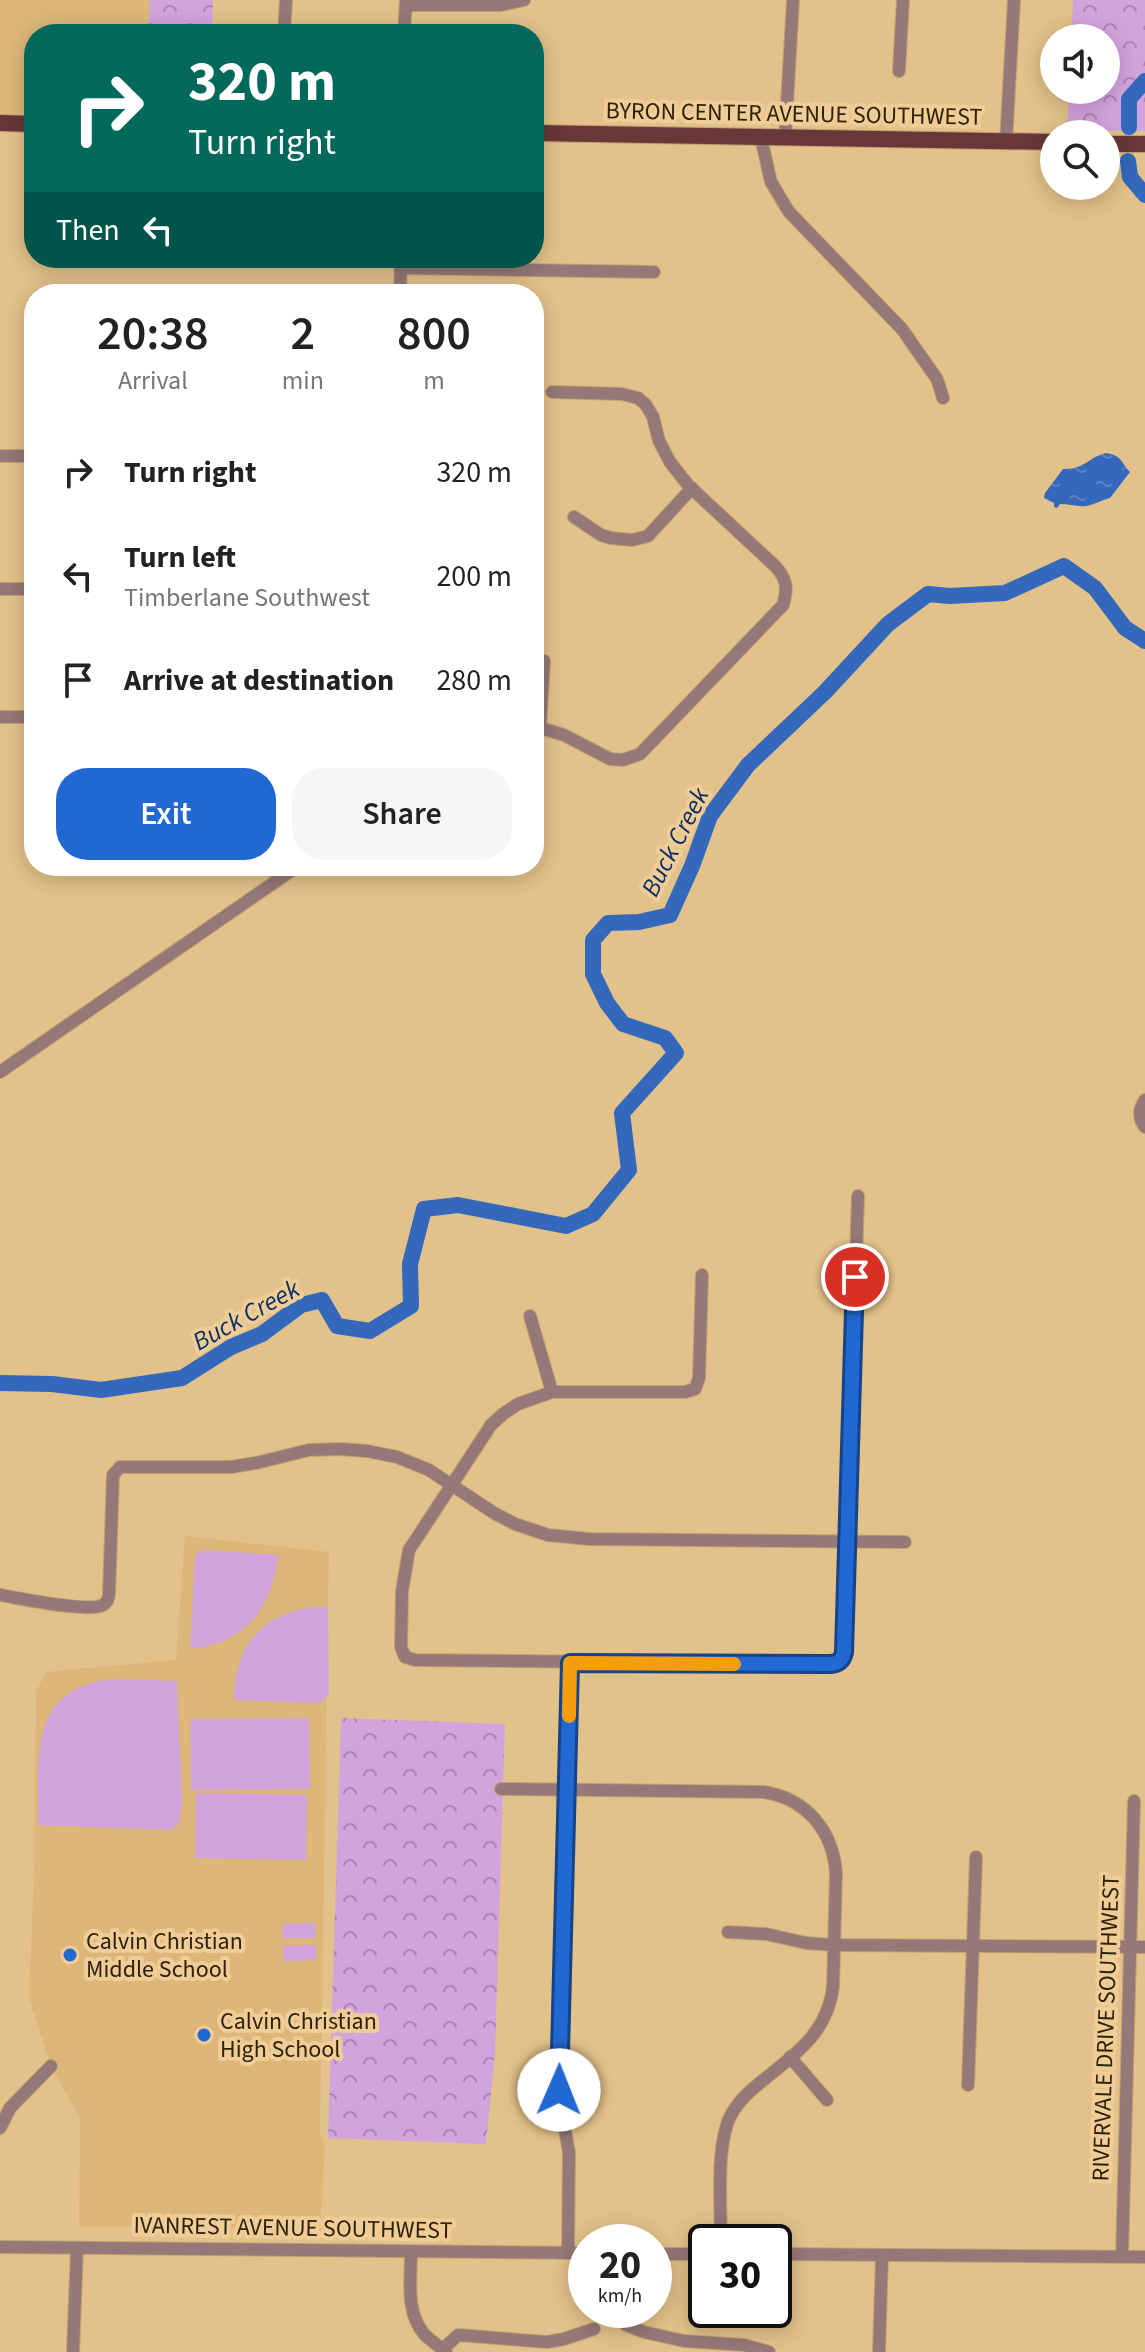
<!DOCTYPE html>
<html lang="en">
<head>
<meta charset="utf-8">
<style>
  body { margin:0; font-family:"Source Sans 3",sans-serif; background:#f6f6f6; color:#222; height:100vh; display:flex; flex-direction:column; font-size:30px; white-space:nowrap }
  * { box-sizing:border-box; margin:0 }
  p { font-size:26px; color:#767676 }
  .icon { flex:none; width:44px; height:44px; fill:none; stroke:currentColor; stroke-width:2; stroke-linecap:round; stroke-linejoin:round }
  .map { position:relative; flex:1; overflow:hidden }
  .panel { position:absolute; left:24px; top:284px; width:520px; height:592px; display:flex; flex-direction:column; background:#fff; border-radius:32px; box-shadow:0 4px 20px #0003 }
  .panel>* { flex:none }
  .top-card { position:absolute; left:24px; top:24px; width:520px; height:244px; border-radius:32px; box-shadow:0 4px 20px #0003; background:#00695c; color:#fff; overflow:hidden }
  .controls { position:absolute; left:1040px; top:24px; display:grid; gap:16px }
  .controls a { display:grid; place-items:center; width:80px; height:80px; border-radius:50%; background:#fff; box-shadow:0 4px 20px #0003; font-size:40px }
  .speed { position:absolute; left:568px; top:2224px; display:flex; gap:16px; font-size:40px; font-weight:700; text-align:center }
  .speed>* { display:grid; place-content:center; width:104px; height:104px; border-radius:50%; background:#fff; box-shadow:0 4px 20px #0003; line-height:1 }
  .speed small { font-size:20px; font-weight:400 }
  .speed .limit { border:4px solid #111; border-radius:12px; background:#fff; color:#111 }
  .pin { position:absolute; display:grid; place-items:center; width:68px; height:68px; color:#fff; margin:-34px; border:4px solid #fff; border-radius:50%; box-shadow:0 2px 8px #0007 }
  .me { position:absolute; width:88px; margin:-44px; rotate:1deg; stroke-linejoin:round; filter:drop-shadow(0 0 6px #0008) }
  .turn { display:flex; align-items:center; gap:28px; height:168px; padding:0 32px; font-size:36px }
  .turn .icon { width:104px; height:104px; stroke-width:2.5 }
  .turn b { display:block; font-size:56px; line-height:68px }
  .then { display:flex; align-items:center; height:76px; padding:0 32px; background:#0003; gap:16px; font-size:30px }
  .eta { display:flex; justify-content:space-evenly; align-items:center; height:136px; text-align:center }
  .eta b { font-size:48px; font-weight:600; line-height:56px }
  .action { display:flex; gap:16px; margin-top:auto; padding:16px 32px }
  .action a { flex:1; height:92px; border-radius:32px; background:#2168d3; color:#fff; font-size:32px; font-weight:600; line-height:92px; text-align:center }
  .action a+a { background:#f6f6f6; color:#222 }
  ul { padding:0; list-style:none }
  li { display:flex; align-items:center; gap:24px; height:104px; padding:0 32px }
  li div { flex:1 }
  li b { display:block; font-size:30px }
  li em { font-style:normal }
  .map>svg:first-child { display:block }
</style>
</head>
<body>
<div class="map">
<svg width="1145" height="2352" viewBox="0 0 1145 2352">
  <defs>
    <pattern id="forest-crowns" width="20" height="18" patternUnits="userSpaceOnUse" patternTransform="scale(2)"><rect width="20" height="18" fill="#d2a4de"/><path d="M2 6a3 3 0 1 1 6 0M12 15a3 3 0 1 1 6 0" fill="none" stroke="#ab85b2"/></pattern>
    <pattern id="water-ripples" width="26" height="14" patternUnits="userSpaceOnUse" patternTransform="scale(2)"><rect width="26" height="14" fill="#3368bd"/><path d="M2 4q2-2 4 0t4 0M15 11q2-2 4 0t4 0" fill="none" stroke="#5e82bb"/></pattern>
  </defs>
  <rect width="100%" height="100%" fill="#e2c18a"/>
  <g fill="#ddb779">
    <polygon points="0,0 150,0 148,34 34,34 34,114 0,114"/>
    <polygon points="185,1536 329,1552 320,2134 325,2146 320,2228 79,2226 80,2118 51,2066 29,1998 34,1874 36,1692 46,1672 176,1660"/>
  </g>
  <g fill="#d2a4de">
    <path d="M201 1550 278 1555C273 1607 245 1644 190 1649L195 1556Z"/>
    <path d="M312 1607H328L329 1694 320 1703 234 1700C234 1648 259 1616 312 1607Z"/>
    <path d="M114 1679 177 1681 182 1803 179 1823 171 1830 38 1825C39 1759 27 1687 114 1679Z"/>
    <polygon points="309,1718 310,1789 191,1790 190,1719"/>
    <polygon points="196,1793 307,1795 306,1860 195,1858"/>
    <polygon points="315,1923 315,1938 283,1938 283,1924"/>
    <polygon points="316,1945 316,1960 284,1961 283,1946"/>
  </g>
  <g fill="url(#forest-crowns)">
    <polygon points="150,0 213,0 212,34 148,34"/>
    <polygon points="1073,0 1145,0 1145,131 1067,130 1069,90 1106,90 1106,38 1071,38"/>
    <polygon points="341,1718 505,1724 495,2053 486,2144 328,2138"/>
  </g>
  <path fill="url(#water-ripples)" d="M1106 453C1121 455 1121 462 1130 472L1110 498C1101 500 1094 505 1086 506 1077 507 1069 504 1060 504L1057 508 1054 507V503L1044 498 1045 493 1063 469C1086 469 1087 458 1106 453Z"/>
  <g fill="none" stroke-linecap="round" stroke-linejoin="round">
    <g stroke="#3368bd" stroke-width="16">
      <polyline points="1129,127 1129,99 1145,81"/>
      <polyline points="1128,161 1130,177 1145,195"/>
      <polyline points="0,1383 52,1384 101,1390 182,1378 231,1347 262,1334 301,1305 322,1300 337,1326 370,1331 411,1306 410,1264 424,1209 458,1205 566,1226 593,1214 629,1170 622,1113 676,1053 665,1038 623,1024 607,1003 593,974 593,940 608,923 639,922 670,915 692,866 710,816 748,765 825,692 888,624 928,594 950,596 1005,593 1064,566 1095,588 1125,628 1145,641"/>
    </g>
    <g stroke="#bea171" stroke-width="14">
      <g id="minor">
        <polyline points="406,5 501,5 524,0"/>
        <polyline points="284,34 286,0"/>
        <polyline points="404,34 406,0"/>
        <polyline points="899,71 903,0"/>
        <polyline points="761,138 771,182 789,212 902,329 937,379 943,398"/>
        <polyline points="785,139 793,0"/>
        <polyline points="1006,142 1014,0"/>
        <polyline points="401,268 654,272"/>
        <polyline points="400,294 401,258"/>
        <polyline points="0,456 34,456"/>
        <polyline points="574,517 601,535 611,538 632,540 648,536 692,488"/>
        <polyline points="0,589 34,589"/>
        <polyline points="0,717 34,717"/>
        <path d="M534 726 564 735 610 759 623 760 640 754 783 605C788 588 787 579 775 566L688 485 670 462 659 441 653 417 646 405 638 398 622 394 552 392"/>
        <polyline points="540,727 544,661"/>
        <polyline points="0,1072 298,866"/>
        <path d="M1145 1100C1139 1109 1138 1118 1145 1127"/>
        <polyline points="702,1275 699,1378 695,1389 685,1392 552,1392 518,1404 503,1414 491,1425 409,1550 402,1591 401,1647 405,1657 415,1660 829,1664 842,1660 844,1652 858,1196"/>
        <polyline points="530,1316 552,1392"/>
        <path d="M0 1595C19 1598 88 1613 103 1605 108 1602 108 1599 109 1594L113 1475 120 1467H231L256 1463 309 1450 341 1449 367 1451 397 1457 429 1470 494 1513 515 1524 548 1535 589 1539 905 1542"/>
        <path d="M501 1789 764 1792C807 1799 833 1831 836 1873L833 1987C827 2034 795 2054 761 2082 748 2092 736 2103 729 2119 716 2150 721 2208 721 2242"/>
        <polyline points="728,1932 766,1934 806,1943 834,1945 1145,1947"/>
        <polyline points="790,2057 827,2100"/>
        <polyline points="968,2085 976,1857"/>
        <polyline points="0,2128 10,2108 51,2066"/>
        <polyline points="0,2247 586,2253"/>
        <path d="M411 2252C411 2279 405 2313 425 2335 431 2341 439 2346 446 2352"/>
        <polyline points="568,2253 569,2152 560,2104 559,2083 570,1663"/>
        <polyline points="654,2254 706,2254"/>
        <polyline points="774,2254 1145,2257"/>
        <polyline points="1122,2256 1134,1801"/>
        <polyline points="618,2310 626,2325 644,2332 684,2341 744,2345 769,2352"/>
        <polyline points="443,2349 458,2335 547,2342 564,2339 594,2329"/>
        <polyline points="73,2352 77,2249"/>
        <polyline points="879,2352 882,2255"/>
      </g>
    </g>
    <g stroke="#bea171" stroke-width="18">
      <g id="major">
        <polyline points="0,123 34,124"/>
        <polyline points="534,133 1054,142"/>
        <polyline points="1106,144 1145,144"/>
      </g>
    </g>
    <use href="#minor" stroke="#957877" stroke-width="12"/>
    <use href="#major" stroke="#683738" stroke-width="16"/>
  </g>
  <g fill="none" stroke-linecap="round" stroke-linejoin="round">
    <g stroke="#154489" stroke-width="20">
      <path id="route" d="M559 2090 570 1663 829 1664C838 1664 842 1661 844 1652L855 1277"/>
    </g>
    <use href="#route" stroke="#2168d3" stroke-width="14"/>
    <polyline stroke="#f59e0b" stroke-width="14" points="569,1716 570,1663 734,1664"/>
  </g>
  <g fill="#2168d3" stroke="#f0cd96" stroke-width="3">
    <circle cx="70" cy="1955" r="8"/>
    <circle cx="204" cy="2035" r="8"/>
  </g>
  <g text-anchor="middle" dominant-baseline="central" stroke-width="8" stroke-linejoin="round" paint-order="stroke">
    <g font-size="24" fill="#2f220b" stroke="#f0cd96">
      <text transform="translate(794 114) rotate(1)">BYRON CENTER AVENUE SOUTHWEST</text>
      <text transform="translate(1106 2028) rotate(-88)">RIVERVALE DRIVE SOUTHWEST</text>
      <text transform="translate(293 2228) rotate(1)">IVANREST AVENUE SOUTHWEST</text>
    </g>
    <g font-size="24" fill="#2f220b" stroke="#f0cd96" text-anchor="start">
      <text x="86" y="1941">Calvin Christian<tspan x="86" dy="28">Middle School</tspan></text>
      <text x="220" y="2021">Calvin Christian<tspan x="220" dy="28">High School</tspan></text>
    </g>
    <g font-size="26" font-style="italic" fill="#0b2e65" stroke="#f0cd96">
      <text transform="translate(675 842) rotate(-63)">Buck Creek</text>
      <text transform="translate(246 1315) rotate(-29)">Buck Creek</text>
    </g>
  </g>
</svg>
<div class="controls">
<a><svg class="icon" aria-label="sound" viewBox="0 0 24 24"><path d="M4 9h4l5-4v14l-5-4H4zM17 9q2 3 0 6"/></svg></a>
<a><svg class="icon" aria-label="search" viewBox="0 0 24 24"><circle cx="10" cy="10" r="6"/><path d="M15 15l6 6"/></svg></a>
</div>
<div class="speed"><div>20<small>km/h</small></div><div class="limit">30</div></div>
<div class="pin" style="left:855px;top:1277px;background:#d93025"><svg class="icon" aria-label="arrive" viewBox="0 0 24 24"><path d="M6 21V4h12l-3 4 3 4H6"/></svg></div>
<svg class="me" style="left:559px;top:2090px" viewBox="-20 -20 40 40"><circle r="19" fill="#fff"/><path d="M0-13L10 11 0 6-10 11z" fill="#2168d3"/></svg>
<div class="top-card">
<div class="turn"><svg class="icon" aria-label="right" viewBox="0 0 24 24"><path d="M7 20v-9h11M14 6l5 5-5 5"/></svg><div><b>320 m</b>Turn right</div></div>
<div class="then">Then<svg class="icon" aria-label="left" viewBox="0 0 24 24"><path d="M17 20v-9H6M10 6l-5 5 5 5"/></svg></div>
</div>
<section class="panel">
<div class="eta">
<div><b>20:38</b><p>Arrival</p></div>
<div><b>2</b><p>min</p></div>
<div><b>800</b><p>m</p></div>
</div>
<ul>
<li><svg class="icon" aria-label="right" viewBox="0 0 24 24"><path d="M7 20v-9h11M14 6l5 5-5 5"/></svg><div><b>Turn right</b></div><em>320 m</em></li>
<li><svg class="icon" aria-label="left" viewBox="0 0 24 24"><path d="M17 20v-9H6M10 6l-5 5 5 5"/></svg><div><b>Turn left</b><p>Timberlane Southwest</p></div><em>200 m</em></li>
<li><svg class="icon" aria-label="arrive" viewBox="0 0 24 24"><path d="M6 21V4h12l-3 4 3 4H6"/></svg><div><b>Arrive at destination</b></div><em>280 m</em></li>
</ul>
<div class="action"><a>Exit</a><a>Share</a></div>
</section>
</div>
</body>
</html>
